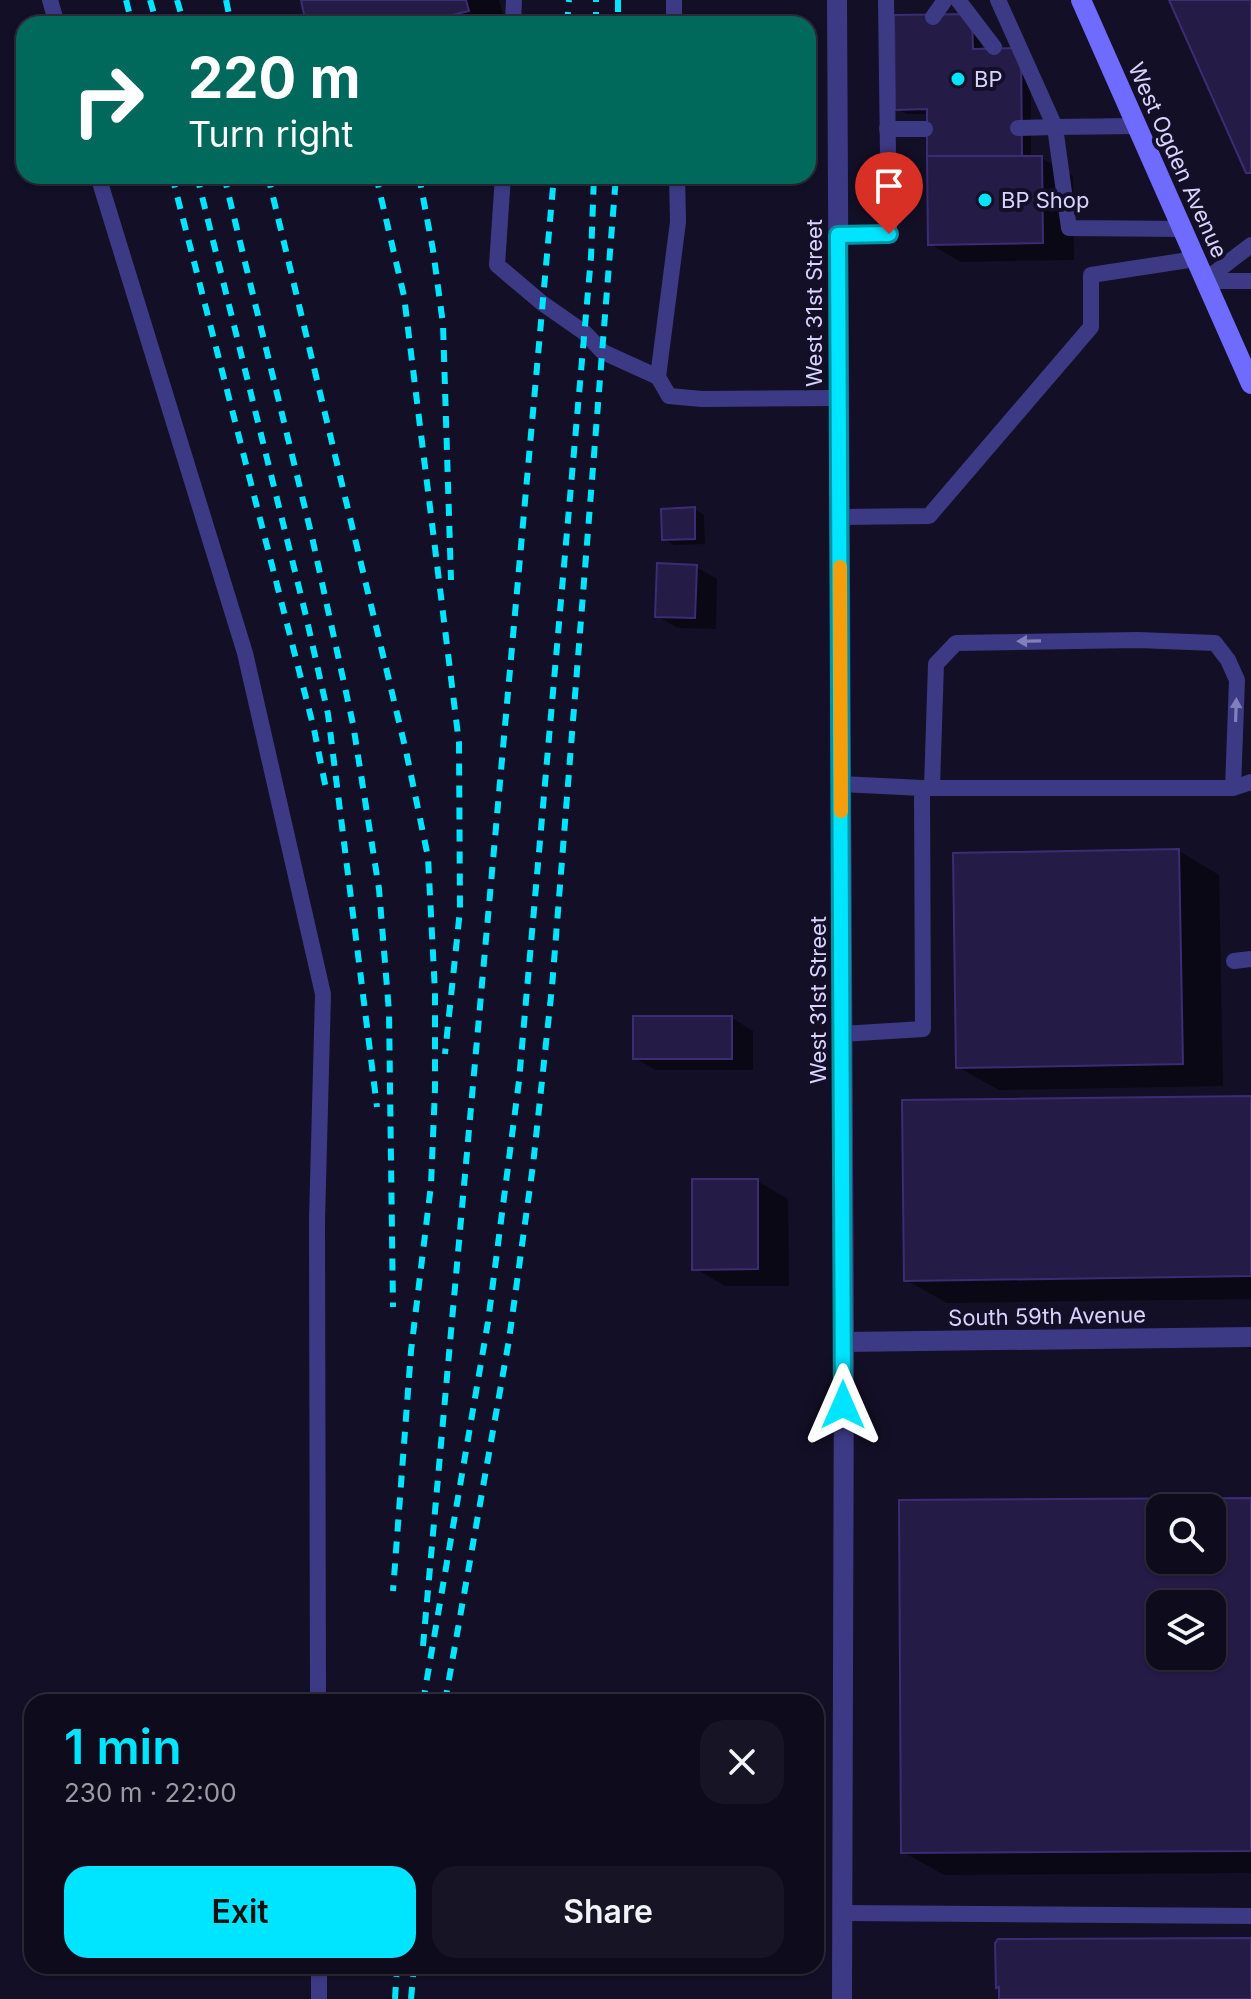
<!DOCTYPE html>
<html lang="en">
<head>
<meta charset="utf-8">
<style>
  body { margin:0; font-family:Inter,sans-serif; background:#171425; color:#f1f3f6; height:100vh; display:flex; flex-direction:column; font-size:30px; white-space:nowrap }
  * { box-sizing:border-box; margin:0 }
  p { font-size:26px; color:#9b9ba3 }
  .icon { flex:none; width:44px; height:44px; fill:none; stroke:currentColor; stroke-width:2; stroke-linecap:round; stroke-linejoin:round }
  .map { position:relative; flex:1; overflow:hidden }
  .panel { position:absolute; left:24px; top:1694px; width:800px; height:280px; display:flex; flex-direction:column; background:#0e0b1c; border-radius:24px; box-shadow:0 2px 6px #0004,0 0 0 2px #2e2b3b }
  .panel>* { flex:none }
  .guide { position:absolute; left:16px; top:16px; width:800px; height:168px; border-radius:24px; box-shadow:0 2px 6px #0004,0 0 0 2px #2e2b3b; background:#00695c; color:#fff; overflow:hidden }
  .fabs { position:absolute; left:1146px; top:1494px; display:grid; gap:16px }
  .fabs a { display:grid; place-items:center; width:80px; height:80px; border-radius:16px; background:#0e0b1c; box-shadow:0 2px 6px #0004,0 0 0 2px #2e2b3b; font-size:40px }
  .pin { position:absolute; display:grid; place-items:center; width:68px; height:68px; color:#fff; margin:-82px -34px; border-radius:50% 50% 50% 0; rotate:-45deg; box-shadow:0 0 8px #0007 }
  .pin .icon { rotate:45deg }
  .me { position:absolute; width:88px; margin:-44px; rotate:0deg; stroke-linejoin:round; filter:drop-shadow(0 0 6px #0008) }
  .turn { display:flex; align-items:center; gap:28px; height:168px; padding:0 40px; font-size:36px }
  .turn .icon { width:104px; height:104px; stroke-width:2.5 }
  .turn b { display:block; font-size:56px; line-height:68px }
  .round { display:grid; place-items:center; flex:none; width:84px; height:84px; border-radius:24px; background:#171425 }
  .headline { display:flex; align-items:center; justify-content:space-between; height:136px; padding:0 40px }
  h1 { font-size:48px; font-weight:600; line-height:60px; color:#00e5ff }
  .primary-button { display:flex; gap:16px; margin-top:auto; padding:16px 40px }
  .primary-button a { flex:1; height:92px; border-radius:24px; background:#00e5ff; color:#111; font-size:32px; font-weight:600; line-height:92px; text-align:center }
  .primary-button a+a { background:#171425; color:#f1f3f6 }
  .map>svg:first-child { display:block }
</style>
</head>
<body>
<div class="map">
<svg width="1251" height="1999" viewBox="0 0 1251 1999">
  <rect width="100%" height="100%" fill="#130f26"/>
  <g fill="#0007" fill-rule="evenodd">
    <polygon points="303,0 499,0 506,24 308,24"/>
    <polygon points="982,22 982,51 1031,56 1031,158 1041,158 1073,176 1074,260 961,262 930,244 929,114 907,114 897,109"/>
    <polygon points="694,509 704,515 705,544 674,545 664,539"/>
    <polygon points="696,567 717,579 716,629 678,628 657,616"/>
    <polygon points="1179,851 1219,875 1223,1086 999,1090 958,1067"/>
    <polygon points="732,1018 753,1031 753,1070 656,1070 635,1058"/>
    <polygon points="1251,1098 1251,1299 947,1303 906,1280"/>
    <polygon points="757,1181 788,1199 789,1286 725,1286 694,1268"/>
    <path d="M1251 1500V1873L944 1875 903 1852 901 1502ZM1160 1508H1212V1560H1160ZM1160 1604H1212V1656H1160Z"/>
  </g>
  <g fill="#241b47" stroke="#3b2d73" stroke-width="2" fill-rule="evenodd">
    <polygon points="301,0 466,0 469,11 414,24 306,24"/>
    <polygon points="1169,0 1251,0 1251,173 1246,173"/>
    <polygon points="972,14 973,49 1021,48 1022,156 927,156 927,109 895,110 894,15"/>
    <polygon points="927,156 1042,156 1043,243 928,245"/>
    <polygon points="695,507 695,539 662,540 661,509"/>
    <polygon points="657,563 697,565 695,618 655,617"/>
    <polygon points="1179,849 1183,1064 956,1068 953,853"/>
    <rect x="633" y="1016" width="99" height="43"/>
    <polygon points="1251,1096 1251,1276 904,1281 902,1100"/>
    <polygon points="692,1179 758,1179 758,1269 692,1270"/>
    <path d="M1251 1498V1851L901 1853 899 1500ZM1160 1508H1212V1560H1160ZM1160 1604H1212V1656H1160Z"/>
    <polygon points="1251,1938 1251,1999 999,1999 999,1987 996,1988 995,1943 998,1939"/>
  </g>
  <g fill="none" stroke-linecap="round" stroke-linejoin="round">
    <g stroke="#3d3a85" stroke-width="16">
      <polyline points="50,0 57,24"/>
      <polyline points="674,0 674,24"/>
      <polyline points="958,0 994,47"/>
      <polyline points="998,0 1055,127 1018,128"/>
      <polyline points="933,17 945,0"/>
      <polyline points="513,24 514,0"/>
      <polyline points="1137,126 1055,127 1069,228 1182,229"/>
      <polyline points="887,129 925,129"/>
      <polyline points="98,176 245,653 323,994 317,1220 318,1702"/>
      <polyline points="503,176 497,265 542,303 585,333 603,352 658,377"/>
      <polyline points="677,176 678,222 658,377 669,396 702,399 838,398"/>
      <polyline points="838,235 889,234 886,0"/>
      <polyline points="1204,281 1251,245"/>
      <polyline points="1204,281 1251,281"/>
      <polyline points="840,517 929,516 1091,327 1091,275 1195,259"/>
      <polyline points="841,784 922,788 923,1029 842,1034"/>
      <polyline points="932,787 936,664 956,643 1138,640 1215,643 1228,660 1237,680 1233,788"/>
      <polyline points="922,788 1233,788 1251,782"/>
      <polyline points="1234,961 1251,959"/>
      <polyline points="842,1913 1251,1916"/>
      <polyline points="319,1966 319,1999"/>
    </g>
    <g stroke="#3d3a85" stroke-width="20">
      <polyline points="837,0 844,1342 842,1999"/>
      <polyline points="844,1342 1251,1337"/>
    </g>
    <polyline stroke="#6f6bff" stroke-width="20" points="1081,0 1251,384"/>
    <g stroke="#00e5ff" stroke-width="6" stroke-dasharray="12 10" stroke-linecap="butt">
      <polyline points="126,0 132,24"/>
      <polyline points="150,0 157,24"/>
      <polyline points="177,0 184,24"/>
      <polyline points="226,0 231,24"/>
      <polyline points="618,0 618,24"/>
      <polyline points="567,24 569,0"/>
      <polyline points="596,24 596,0"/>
      <polyline points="172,176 314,729 327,794"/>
      <polyline points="197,176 306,616 328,714 377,1107"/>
      <polyline points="224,176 312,537 353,724 379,889 389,1012 393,1307"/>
      <polyline points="268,176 406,751 428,857 435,992 435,1089 431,1185 411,1351 393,1591"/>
      <polyline points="376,176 404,296 459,743 460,910 445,1054"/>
      <polyline points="419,176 433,250 443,324 451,580"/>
      <polyline points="423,1646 554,176"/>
      <polyline points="423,1702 488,1322 519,1081 591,257 594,176"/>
      <polyline points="445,1702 509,1340 533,1165 552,987 616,176"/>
      <polyline points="395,1999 397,1966"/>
      <polyline points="411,1999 414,1966"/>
    </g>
  </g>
  <defs><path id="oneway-solid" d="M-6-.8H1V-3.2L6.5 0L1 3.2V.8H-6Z" transform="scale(2)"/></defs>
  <g fill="#837fbc">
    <use href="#oneway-solid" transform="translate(1029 641) rotate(179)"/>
    <use href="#oneway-solid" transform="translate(1236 710) rotate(-88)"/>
  </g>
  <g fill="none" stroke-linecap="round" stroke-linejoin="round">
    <g stroke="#0095a6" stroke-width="20">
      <polyline id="route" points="843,1405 838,235 889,234"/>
    </g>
    <use href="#route" stroke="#00e5ff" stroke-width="14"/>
    <polyline stroke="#f59e0b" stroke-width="14" points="840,567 841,811"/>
  </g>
  <g fill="#00e5ff" stroke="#130f26" stroke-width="3">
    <circle cx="958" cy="79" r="8"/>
    <circle cx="985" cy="200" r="8"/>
  </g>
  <g text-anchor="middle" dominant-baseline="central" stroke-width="8" stroke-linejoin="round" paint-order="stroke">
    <g font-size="22" fill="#d9d4ff" stroke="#130f26" text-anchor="start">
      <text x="974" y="79">BP</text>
      <text x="1001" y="200">BP Shop</text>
    </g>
    <g font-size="22" fill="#d9d4ff" stroke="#130f26">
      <text transform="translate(1178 160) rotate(66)">West Ogden Avenue</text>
      <text transform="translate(814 303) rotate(-90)">West 31st Street</text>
      <text transform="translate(818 1000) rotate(-90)">West 31st Street</text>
      <text transform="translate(1047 1316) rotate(-1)">South 59th Avenue</text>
    </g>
  </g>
</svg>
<div class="fabs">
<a><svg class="icon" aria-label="search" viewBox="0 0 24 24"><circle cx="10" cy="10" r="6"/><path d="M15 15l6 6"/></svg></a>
<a><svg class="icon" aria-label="layers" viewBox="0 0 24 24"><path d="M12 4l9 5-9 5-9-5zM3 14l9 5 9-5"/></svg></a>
</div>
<div class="pin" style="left:889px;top:234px;background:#d93025"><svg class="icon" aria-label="arrive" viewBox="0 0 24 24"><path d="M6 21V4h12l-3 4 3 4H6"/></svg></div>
<svg class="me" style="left:843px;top:1405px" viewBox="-20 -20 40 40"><path d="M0-17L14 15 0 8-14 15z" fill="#00e5ff" stroke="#fff" stroke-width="4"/></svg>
<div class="guide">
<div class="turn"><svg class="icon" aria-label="right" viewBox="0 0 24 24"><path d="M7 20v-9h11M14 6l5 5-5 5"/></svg><div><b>220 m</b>Turn right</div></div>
</div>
<section class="panel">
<div class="headline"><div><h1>1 min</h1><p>230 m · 22:00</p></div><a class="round"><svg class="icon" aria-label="close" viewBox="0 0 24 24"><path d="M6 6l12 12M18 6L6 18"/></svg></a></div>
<div class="primary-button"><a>Exit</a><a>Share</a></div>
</section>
</div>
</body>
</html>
